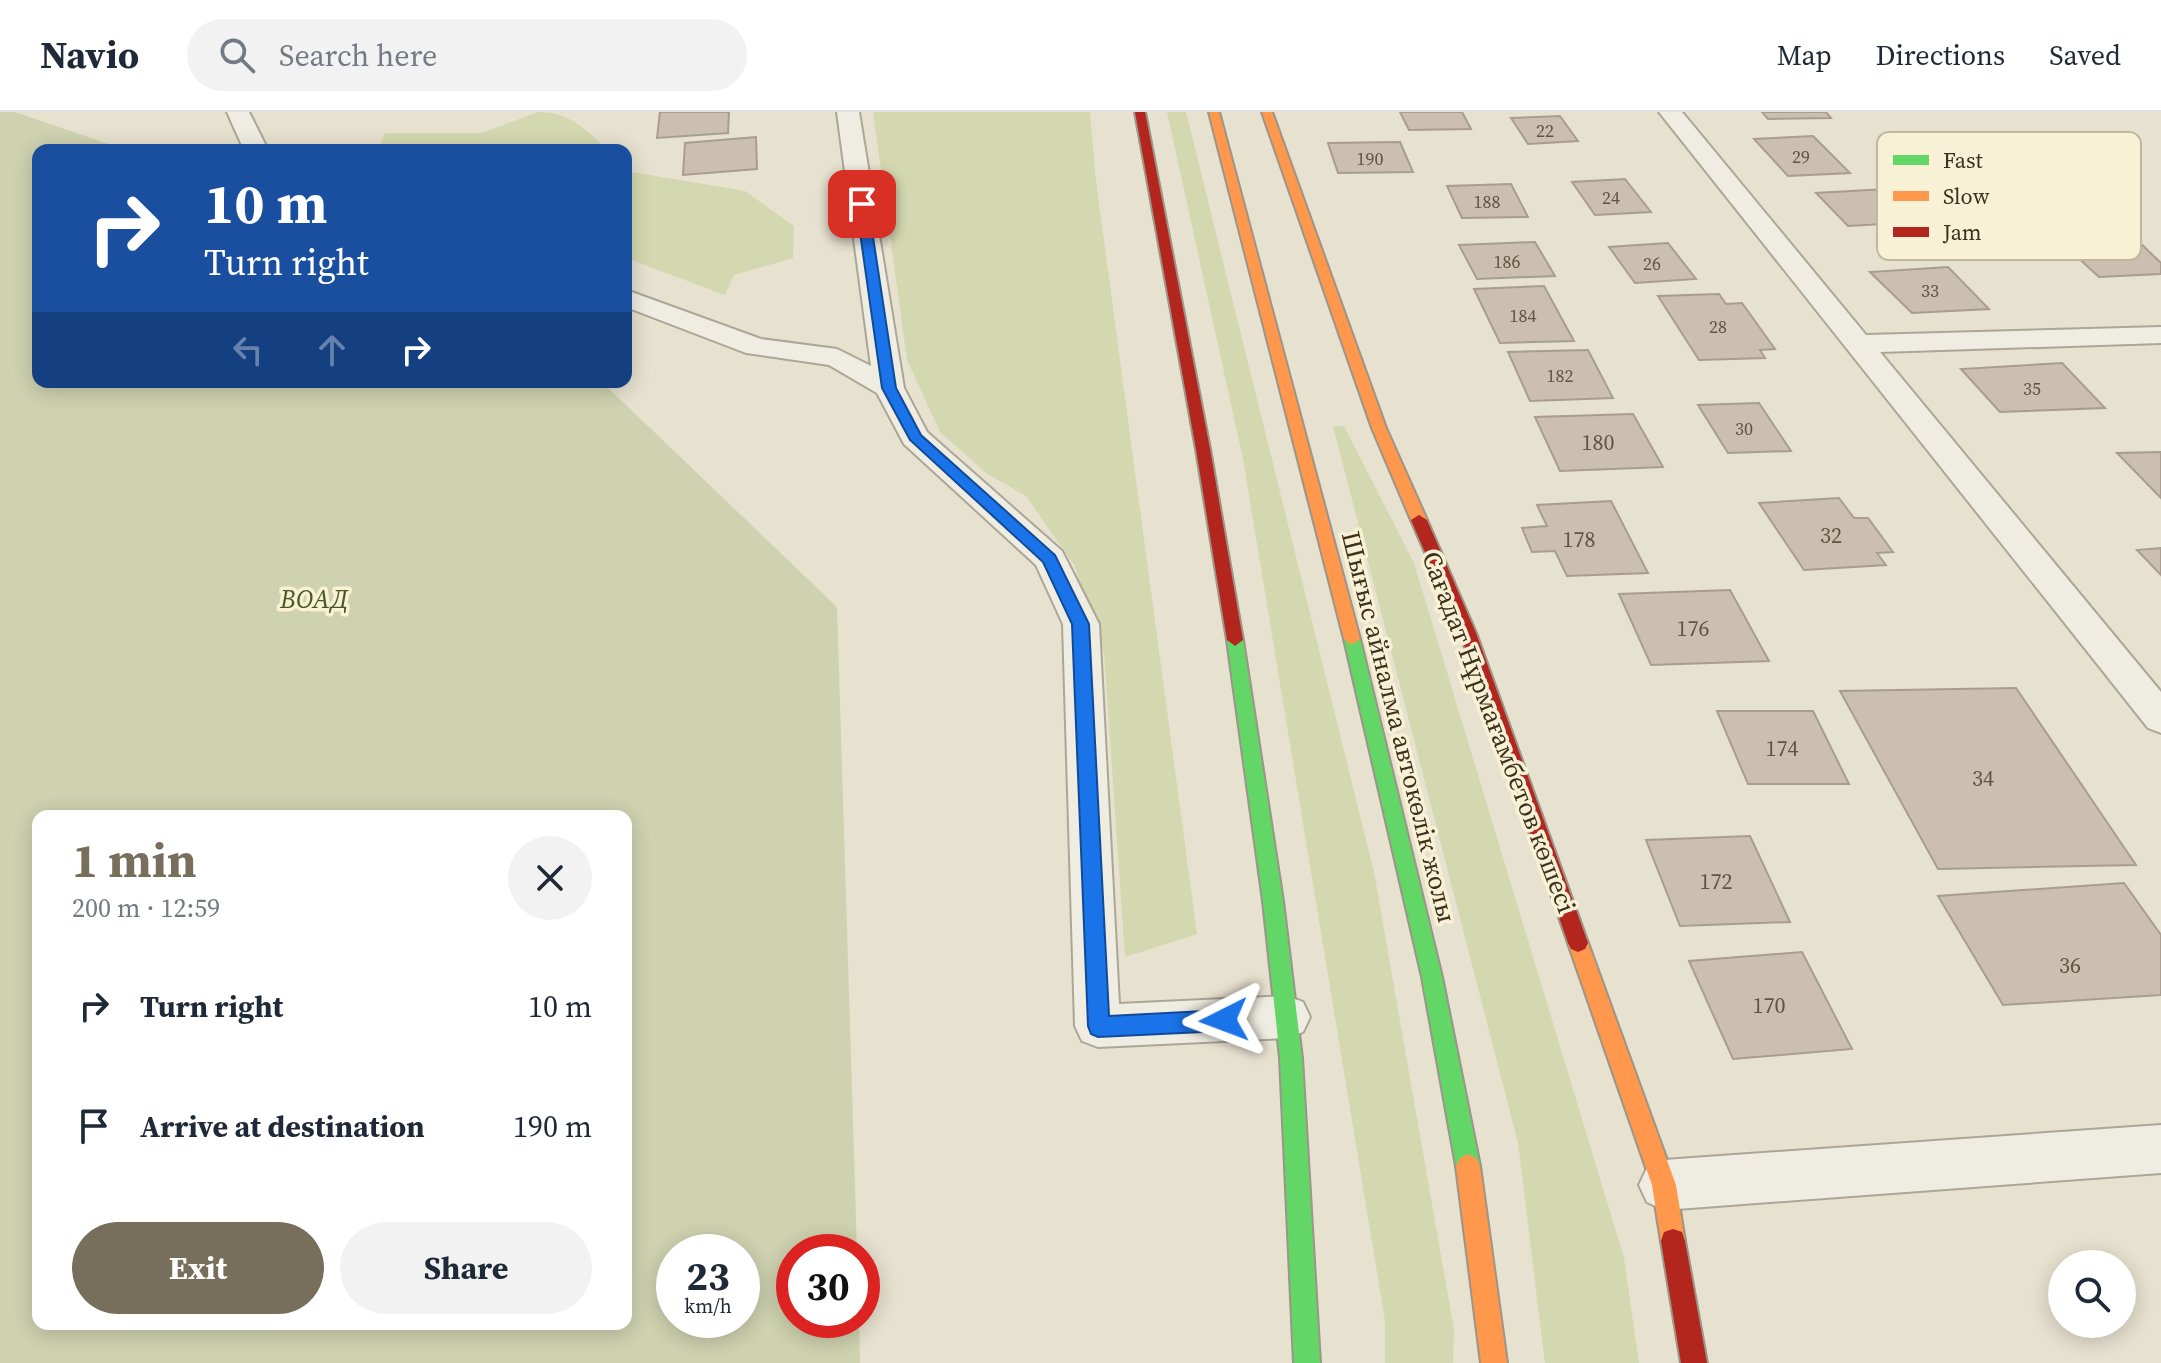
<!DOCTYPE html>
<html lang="en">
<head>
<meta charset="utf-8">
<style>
  body { margin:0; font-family:"Source Serif 4",serif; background:#f2f2f3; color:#1f2937; height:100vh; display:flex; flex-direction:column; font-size:30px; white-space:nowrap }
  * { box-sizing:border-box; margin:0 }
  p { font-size:26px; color:#747a83 }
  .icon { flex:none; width:44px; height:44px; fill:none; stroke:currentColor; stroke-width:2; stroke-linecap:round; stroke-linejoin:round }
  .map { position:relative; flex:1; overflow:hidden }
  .panel { position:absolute; left:32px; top:698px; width:600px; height:520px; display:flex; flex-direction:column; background:#fff; border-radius:16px; box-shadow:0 4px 20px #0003 }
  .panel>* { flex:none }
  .banner { position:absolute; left:32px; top:32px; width:600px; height:244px; border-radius:16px; box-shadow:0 4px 20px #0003; background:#1a4fa0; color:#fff; overflow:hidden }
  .controls { position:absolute; left:2048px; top:1138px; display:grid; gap:16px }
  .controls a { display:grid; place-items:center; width:88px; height:88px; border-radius:50%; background:#fff; box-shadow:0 4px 20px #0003; font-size:40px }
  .speed { position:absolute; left:656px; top:1122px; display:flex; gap:16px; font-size:40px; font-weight:700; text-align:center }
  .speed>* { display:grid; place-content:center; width:104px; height:104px; border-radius:50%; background:#fff; box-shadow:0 4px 20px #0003; line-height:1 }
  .speed small { font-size:20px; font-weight:400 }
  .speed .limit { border:12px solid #d22; background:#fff; color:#111 }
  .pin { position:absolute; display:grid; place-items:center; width:68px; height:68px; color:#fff; margin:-34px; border-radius:16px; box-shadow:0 4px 12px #0006 }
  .me { position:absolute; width:88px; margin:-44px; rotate:267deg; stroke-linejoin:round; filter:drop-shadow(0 0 6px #0008) }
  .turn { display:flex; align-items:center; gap:28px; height:168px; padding:0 40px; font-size:36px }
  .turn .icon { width:104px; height:104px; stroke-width:2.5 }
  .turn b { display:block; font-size:56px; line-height:68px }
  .lanes { display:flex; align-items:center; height:76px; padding:0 40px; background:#0003; justify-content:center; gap:40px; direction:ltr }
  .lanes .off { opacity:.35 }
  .round { display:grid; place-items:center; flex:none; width:84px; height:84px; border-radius:42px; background:#f2f2f3 }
  .overview { display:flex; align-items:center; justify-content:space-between; height:136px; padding:0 40px }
  h1 { font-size:48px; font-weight:700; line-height:60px; color:#786e5c }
  .cta { display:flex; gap:16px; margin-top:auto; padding:16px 40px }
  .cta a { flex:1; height:92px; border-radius:48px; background:#786e5c; color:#fff; font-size:32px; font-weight:700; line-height:92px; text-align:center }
  .cta a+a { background:#f2f2f3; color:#1f2937 }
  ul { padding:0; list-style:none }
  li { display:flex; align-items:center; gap:24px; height:120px; padding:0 40px }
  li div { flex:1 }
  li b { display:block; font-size:30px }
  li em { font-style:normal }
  header { display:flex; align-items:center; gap:48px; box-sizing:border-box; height:112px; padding:0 40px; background:#fff; border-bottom:2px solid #e0e1e3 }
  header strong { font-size:38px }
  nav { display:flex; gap:44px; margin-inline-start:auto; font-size:28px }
  .search { width:560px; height:72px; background:#f2f2f3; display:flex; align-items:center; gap:20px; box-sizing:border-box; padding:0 28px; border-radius:44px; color:#747a83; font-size:30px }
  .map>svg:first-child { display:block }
</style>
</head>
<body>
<header>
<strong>Navio</strong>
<div class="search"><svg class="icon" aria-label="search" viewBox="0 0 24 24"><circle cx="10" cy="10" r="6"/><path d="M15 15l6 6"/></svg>Search here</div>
<nav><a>Map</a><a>Directions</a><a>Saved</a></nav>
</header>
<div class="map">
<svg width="2161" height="1251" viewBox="0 0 2161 1251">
  <rect width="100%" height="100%" fill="#e7e1cf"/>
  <g fill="#d4d8b1">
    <path d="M538 0C570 0 585 17 608 38H378L385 21H482Z"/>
    <polygon points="873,0 1090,0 1096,69 1197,822 1125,845 1104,541 1074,453 1026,384 986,361 940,320 907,248"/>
    <polygon points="1167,0 1186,0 1374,760 1454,1218 1453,1251 1385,1251 1385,1209 1243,347"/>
    <polygon points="626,55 632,60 745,79 794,114 793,146 734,163 725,183 626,146"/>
    <polygon points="1333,314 1344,314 1414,451 1624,1146 1639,1251 1545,1251 1518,1031"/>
  </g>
  <path fill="#cfd2b0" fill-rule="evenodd" d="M0 0H15L126 38H38V270H602L837 495 857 1140H794V1208H859L860 1251H0ZM38 704H626V1212H38ZM674 1140H742V1208H674Z"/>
  <g fill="#cbc0b0" stroke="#a89d8e" stroke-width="2">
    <polygon points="660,0 729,0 728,21 657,26"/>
    <polygon points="1400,0 1462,0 1471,17 1409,18"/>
    <polygon points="1762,0 1826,0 1831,6 1768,7"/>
    <polygon points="1560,4 1578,29 1528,32 1511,6"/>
    <polygon points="1813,24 1850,61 1788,64 1754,27"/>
    <polygon points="756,25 757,57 683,63 685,31"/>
    <polygon points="1400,30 1413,60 1338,61 1328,31"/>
    <polygon points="1625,67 1651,100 1595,103 1572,70"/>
    <polygon points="1511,72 1528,105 1462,106 1447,74"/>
    <polygon points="1887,77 1921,110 1848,114 1816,81"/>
    <polygon points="2136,127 2161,151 2161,162 2099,165 2062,131"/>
    <polygon points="1535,130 1555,164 1477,167 1459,133"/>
    <polygon points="1668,131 1696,167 1635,171 1609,135"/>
    <polygon points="1948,155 1989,197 1912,201 1870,160"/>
    <polygon points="1544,174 1574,229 1500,231 1474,177"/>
    <polygon points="1719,182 1726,192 1742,191 1775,237 1760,238 1765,246 1699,248 1658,184"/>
    <polygon points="1588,238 1613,286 1530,289 1508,240"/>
    <polygon points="2062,251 2105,296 2000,300 1961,257"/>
    <polygon points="1759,291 1791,339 1728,341 1698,293"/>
    <polygon points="1633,302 1663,355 1560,359 1535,305"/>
    <polygon points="2161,340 2161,386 2117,341"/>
    <polygon points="1839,386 1854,406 1868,406 1893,440 1877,441 1886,453 1804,458 1759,391"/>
    <polygon points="1611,389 1648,461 1567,464 1555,439 1532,440 1522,416 1547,414 1537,393"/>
    <polygon points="2161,436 2161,463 2137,438"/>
    <polygon points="1730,478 1769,549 1651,553 1619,482"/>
    <polygon points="2016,576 2136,753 1938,757 1840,579"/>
    <polygon points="1717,599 1813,599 1849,672 1748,672"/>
    <polygon points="1750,724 1790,810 1680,814 1646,728"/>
    <polygon points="2124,771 2161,823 2161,883 2003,893 1938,784"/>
    <polygon points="1802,840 1852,937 1733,947 1689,849"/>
  </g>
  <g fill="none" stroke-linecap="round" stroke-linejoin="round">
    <g stroke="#aca698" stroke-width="4">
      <g id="street">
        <polygon points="227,0 249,0 268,38 244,38"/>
        <polygon points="837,0 859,0 904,276 927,320 1062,439 1099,512 1119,892 1287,884 1303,890 1310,905 1303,920 1287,926 1098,935 1082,929 1075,914 1063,512 1036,453 904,332 877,281 829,253 746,241 626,195 626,178 761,227 837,237 871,254"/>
        <polygon points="1659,0 1682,0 1866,223 2161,215 2161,231 1880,240 2161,580 2161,621 2148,616"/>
        <polygon points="2161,1013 2161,1061 1664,1098 1647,1090 1639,1073 1647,1056 1664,1048"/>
      </g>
    </g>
    <g stroke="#9c9588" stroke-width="4">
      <g id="fast">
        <polygon points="1352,521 1360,527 1442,865 1480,1054 1476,1062 1468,1066 1460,1062 1456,1054 1422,865 1344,527"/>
        <polygon points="1235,522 1243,528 1283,789 1302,946 1320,1251 1294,1251 1280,946 1263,789 1227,528"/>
      </g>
    </g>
    <g stroke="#9c9588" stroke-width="4">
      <g id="slow">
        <polygon points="1209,0 1219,0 1360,527 1352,533 1344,527"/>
        <polygon points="1262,0 1272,0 1386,316 1427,408 1424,412 1419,413 1411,408 1372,316"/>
        <polygon points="1578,822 1585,825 1588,831 1676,1073 1685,1129 1682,1138 1673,1141 1664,1138 1661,1129 1652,1073 1568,831 1571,825"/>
        <polygon points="1468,1042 1476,1046 1480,1054 1507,1251 1481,1251 1456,1054 1460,1046"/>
      </g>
    </g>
    <g stroke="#9c9588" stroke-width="4">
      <g id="jam">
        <polygon points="1135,0 1145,0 1210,337 1243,528 1235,534 1227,528 1196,337"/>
        <polygon points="1419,403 1427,408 1476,521 1588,831 1585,837 1578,840 1571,837 1568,831 1460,521 1411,408"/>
        <polygon points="1673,1117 1682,1120 1685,1129 1707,1251 1681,1251 1661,1129 1664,1120"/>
      </g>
    </g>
    <use href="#street" fill="#efece1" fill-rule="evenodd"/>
    <use href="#fast" fill="#63d668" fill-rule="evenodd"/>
    <use href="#slow" fill="#ff974d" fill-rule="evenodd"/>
    <use href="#jam" fill="#b3261e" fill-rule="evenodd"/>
  </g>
  <polygon fill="#1a73e8" stroke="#114b97" stroke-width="2" points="862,88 868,92 896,276 921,323 1055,443 1089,512 1109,904 1224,898 1232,901 1235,908 1232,916 1224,919 1098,925 1091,922 1088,914 1072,512 1043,450 910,328 882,276 856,92"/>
  <g text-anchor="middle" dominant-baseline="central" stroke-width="7" stroke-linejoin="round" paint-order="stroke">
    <g font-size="18" fill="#605442">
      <text x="1545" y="18">22</text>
      <text x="1801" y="44">29</text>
      <text x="1370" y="46">190</text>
      <text x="1611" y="85">24</text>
      <text x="1487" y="89">188</text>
      <text x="1507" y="149">186</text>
      <text x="1652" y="151">26</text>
      <text x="1930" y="178">33</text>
      <text x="1523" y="203">184</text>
      <text x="1718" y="214">28</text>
      <text x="1560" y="263">182</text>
      <text x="2032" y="276">35</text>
      <text x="1744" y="316">30</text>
    </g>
    <g font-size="22" fill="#605442">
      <text x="1598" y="330">180</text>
      <text x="1831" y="423">32</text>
      <text x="1579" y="427">178</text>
      <text x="1693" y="516">176</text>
      <text x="1782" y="636">174</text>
      <text x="1983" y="666">34</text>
      <text x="1716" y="769">172</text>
      <text x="2070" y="853">36</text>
      <text x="1769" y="893">170</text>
    </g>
    <g font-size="26" font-style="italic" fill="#485a24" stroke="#f8f1d5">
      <text x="314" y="487">ВОАД</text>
    </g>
    <g font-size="26" fill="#3c301e" stroke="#f8f1d5">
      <text transform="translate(1399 615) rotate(76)">Шығыс айналма автокөлік жолы</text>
      <text transform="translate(1499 620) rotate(69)">Сағадат Нұрмағамбетов көшесі</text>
    </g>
  </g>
  <rect x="1877" y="20" width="264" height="128" rx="12" fill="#f8f1d5" stroke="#c0b79e" stroke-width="2"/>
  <rect x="1893" y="43" width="36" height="10" fill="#63d668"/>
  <rect x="1893" y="79" width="36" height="10" fill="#ff974d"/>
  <rect x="1893" y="115" width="36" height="10" fill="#b3261e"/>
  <g font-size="22" fill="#3c301e">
    <text x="1943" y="56">Fast</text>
    <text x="1943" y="92">Slow</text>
    <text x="1943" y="128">Jam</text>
  </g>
</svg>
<div class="controls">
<a><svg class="icon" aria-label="search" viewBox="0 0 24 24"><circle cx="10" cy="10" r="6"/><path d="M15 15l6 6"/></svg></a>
</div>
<div class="speed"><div>23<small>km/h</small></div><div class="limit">30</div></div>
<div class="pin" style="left:862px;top:92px;background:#d93025"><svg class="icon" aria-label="arrive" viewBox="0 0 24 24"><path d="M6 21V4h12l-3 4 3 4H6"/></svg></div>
<svg class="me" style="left:1224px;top:908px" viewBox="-20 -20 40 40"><path d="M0-17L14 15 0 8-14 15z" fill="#1a73e8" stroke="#fff" stroke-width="4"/></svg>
<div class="banner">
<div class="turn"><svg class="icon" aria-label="right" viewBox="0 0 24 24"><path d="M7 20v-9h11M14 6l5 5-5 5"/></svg><div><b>10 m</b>Turn right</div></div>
<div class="lanes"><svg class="icon off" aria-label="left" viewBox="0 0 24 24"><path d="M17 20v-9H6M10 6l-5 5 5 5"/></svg><svg class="icon off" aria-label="ahead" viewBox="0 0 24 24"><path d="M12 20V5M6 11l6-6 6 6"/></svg><svg class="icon" aria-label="right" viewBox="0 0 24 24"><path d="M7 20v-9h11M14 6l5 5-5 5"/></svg></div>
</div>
<section class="panel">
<div class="overview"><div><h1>1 min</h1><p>200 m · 12:59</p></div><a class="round"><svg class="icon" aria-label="close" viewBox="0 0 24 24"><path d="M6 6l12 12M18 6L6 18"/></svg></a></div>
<ul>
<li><svg class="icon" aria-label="right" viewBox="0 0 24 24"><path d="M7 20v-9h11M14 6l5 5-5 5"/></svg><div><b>Turn right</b></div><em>10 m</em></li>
<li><svg class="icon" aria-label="arrive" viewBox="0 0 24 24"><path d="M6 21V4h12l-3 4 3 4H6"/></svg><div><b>Arrive at destination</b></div><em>190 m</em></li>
</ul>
<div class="cta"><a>Exit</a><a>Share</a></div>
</section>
</div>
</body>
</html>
